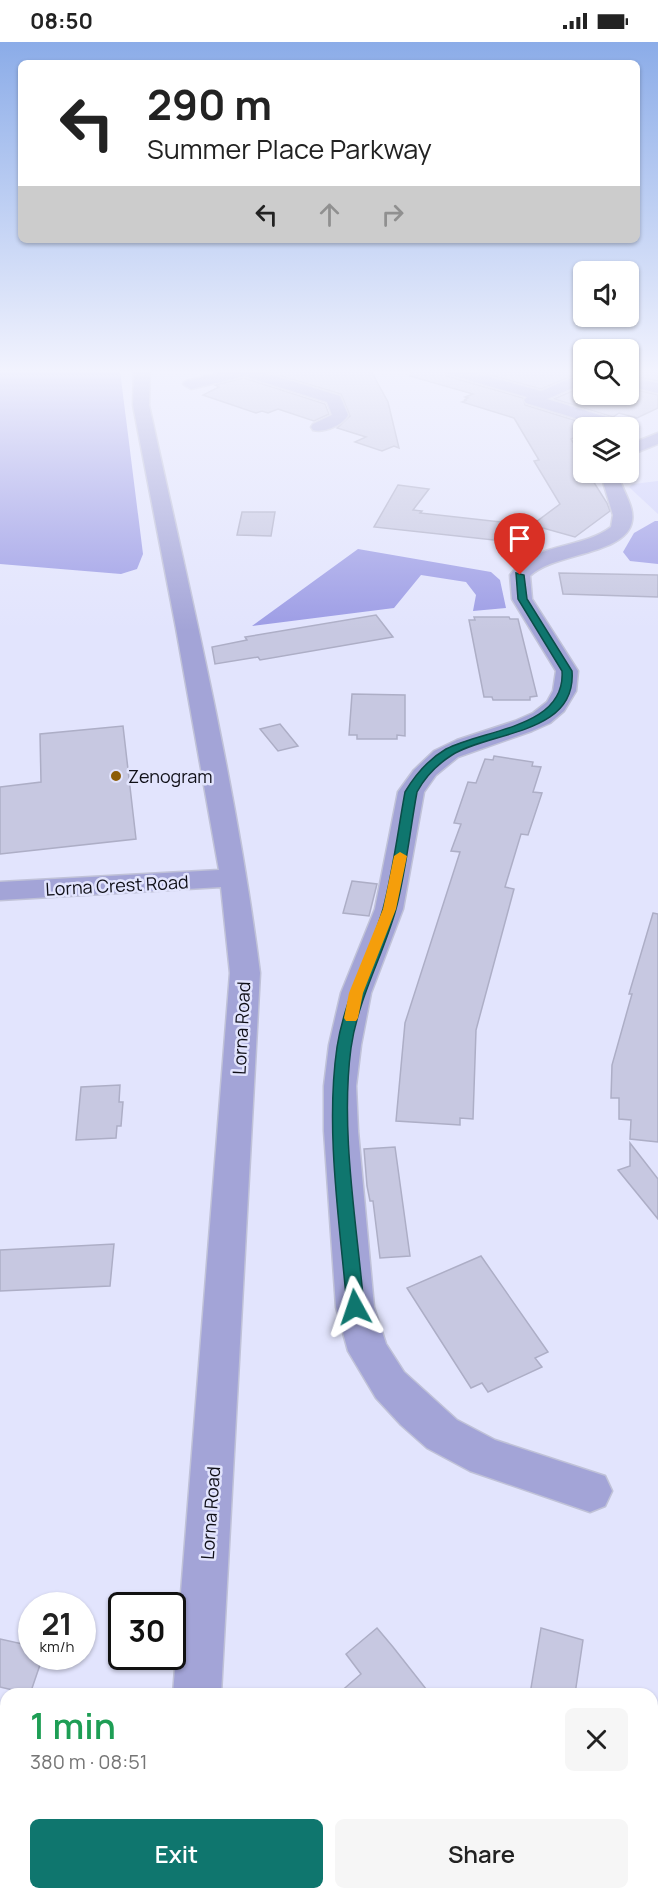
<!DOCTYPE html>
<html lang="en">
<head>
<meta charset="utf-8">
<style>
  body { margin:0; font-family:Manrope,sans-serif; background:#f6f6f6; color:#222; height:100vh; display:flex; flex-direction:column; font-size:22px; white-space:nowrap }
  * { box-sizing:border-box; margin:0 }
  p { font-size:20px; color:#767676 }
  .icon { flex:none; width:33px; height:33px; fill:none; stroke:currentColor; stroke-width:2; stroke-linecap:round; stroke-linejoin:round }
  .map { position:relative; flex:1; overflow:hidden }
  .side { position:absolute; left:0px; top:1646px; width:658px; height:212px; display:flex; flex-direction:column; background:#fff; border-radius:18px 18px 0 0; box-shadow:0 2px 4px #0004 }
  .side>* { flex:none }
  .banner { position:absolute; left:18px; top:18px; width:622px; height:183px; border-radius:9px; box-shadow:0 2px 4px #0004; background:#fff; color:#222; overflow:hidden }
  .controls { position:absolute; left:573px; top:219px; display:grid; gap:12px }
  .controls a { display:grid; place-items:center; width:66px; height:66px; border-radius:9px; background:#fff; box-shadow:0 2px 4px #0004; font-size:30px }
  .speed { position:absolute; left:18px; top:1550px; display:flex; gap:12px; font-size:30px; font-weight:700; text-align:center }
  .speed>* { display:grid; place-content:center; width:78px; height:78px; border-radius:50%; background:#fff; box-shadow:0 2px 4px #0004; line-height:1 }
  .speed small { font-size:15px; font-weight:400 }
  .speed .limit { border:3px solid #111; border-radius:9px; background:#fff; color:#111 }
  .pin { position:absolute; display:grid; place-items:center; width:51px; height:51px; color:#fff; margin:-62px -26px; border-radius:50% 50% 50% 0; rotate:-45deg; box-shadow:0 0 6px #0007 }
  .pin .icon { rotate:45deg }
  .me { position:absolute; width:66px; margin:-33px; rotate:355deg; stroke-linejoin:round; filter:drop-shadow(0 0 4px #0008) }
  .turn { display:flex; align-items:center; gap:21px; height:126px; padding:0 30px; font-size:27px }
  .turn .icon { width:78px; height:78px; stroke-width:2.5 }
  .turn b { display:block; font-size:42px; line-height:51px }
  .lanes { display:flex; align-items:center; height:57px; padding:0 30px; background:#0003; justify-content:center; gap:30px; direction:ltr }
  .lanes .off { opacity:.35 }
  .round { display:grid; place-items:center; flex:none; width:63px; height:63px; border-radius:9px; background:#f6f6f6 }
  .headline { display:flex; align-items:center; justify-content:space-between; height:102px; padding:0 30px }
  h1 { font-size:36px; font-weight:600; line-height:45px; color:#1e9e55 }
  .button { display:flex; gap:12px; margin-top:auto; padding:12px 30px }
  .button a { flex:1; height:69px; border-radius:9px; background:#0f766e; color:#fff; font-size:24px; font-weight:600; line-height:69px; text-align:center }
  .button a+a { background:#f6f6f6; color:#222 }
  .status { display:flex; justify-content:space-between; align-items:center; height:42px; padding:0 30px; background:#fff; direction:ltr }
  .status svg { height:16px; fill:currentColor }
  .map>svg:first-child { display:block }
</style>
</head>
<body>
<div class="status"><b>08:50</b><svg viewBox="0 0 49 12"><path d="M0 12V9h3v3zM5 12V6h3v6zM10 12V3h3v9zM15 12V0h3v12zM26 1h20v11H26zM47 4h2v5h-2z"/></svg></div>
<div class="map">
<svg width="658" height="1856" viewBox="0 0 658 1856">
  <rect width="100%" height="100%" fill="#e2e4fd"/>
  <polygon fill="#d0d2fb" points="658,439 658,472 629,445 633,442"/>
  <g fill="#9c9ce5">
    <polygon points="0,329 120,329 143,512 137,527 121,532 0,522"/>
    <polygon points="655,479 658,479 658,522 630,519 623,510 634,491"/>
    <polygon points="358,507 491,530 500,538 506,566 473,569 476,553 466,540 421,533 394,566 252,584"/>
  </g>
  <g fill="#c7c8e1" stroke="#adaec6" stroke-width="1.5">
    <polygon points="265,329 371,329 388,360 399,406 394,404 382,409 355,400 366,395 337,386 350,374 341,352"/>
    <polygon points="411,329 443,329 447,334 523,356 525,363 596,385 584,386 584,391 571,397 584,418 584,430 591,430 596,439 593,439 607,461 610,469 575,495 532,483 560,462 534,419 539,418 514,376 462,360 467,358 464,358 468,356 465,355 473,352 410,334"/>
    <polygon points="475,329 584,329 541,347"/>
    <polygon points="628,329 658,329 658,339 628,333"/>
    <polygon points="244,336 325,362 329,372 314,379 278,367 268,371 262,369 256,371 203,353 219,345 215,343"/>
    <polygon points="584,344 584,352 628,352 628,346 658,353 658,366 637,376 619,371 613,375 554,357"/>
    <polygon points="398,443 429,447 413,468 422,469 420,471 519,482 513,500 374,485"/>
    <polygon points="242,470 275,470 271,494 237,493"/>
    <polygon points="559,531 658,533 658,555 563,552"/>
    <polygon points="376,573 393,595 260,618 258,615 215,622 212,605 247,598 245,595"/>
    <polygon points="474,575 509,575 510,577 518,577 537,654 530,655 530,658 493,658 492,655 484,655 469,578 475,578"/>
    <polygon points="352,652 405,653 405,694 397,693 397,697 357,697 357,693 349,693"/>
    <polygon points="280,682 298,704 278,709 260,687"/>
    <polygon points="123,684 136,797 0,812 0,745 41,740 40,692"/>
    <polygon points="494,714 533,720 532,724 541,725 533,750 542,751 528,793 521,792 505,845 514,847 476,988 473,1077 460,1076 460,1083 396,1079 405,981 460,810 451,809 461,782 454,781 468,740 476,741 485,717 493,718"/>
    <polygon points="352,839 377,842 369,874 343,871"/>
    <polygon points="653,871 658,872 658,1100 630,1097 631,1078 619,1077 619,1056 611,1056 612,1023 632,952 629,952"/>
    <polygon points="120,1043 119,1060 123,1060 121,1084 117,1084 116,1096 76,1098 81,1045"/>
    <polygon points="630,1101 658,1137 658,1177 618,1128 630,1124"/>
    <polygon points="395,1105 410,1214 380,1216 373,1159 370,1159 367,1144 364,1107"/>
    <polygon points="114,1202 110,1244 0,1249 0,1208"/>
    <polygon points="481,1214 548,1310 535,1316 542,1325 488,1350 482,1341 471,1346 407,1246"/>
    <polygon points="377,1586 393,1605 430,1652 338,1652 361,1632 346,1612"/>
    <polygon points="541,1586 583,1598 575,1652 530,1652"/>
    <polygon points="0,1597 32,1604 32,1614 43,1614 30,1652 0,1645"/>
  </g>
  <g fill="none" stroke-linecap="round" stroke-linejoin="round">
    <g stroke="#c0c2d8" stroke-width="3">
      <g id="minor">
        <path d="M134 329H150L149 363C190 551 236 740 260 931L221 1652H173L230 931 221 845 0 858V840L219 828 176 586 133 363Z"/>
        <path d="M228 329H259L340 354 348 373C343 383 324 391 313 388L311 385 313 382 332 373 327 360 244 334 191 347 183 342 186 339Z"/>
        <polygon points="445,329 468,329 541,349 584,331 584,341 547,357 616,378 618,381 616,384 608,386 526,361 524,358 527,355 448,332"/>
        <polygon points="628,335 658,341 658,351 628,344"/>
        <polygon points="658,391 658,402 628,414 628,403"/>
        <path d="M600 430H618C620 446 635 463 632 479 627 513 552 511 530 534L532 557 578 629 576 649 564 669 550 681 532 689 458 715 436 733 424 750 403 867 371 951 361 1003 356 1044 358 1089 374 1265 386 1302 404 1330 457 1378 495 1398 605 1434 612 1449 605 1464 590 1470 470 1429 427 1406 401 1383 376 1356 348 1309 336 1265 324 1089V1044L329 1003 341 951 375 867 398 750 414 728 434 709 457 698 515 679 533 671 547 660 553 649 556 629 512 557 510 533C533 500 581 508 611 485L613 473Z"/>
        <polygon points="162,1851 216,1851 215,1856 161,1856"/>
      </g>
    </g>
    <use href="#minor" fill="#a3a4d7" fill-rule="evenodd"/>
  </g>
  <linearGradient id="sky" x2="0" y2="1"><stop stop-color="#8bace8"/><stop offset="0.56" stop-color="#f2f3fe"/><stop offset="1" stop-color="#f2f3fe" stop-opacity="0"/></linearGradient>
  <rect width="658" height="588" fill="url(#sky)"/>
  <path fill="#0f766e" stroke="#0a4d48" stroke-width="1.5" d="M516 531 524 533 527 557 572 629C577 693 490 689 452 713 438 722 425 735 417 750 410 788 406 829 396 867 383 914 358 956 351 1006 340 1089 357 1182 364 1265L362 1271 355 1273 349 1271 347 1265C340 1183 325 1087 337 1005 345 954 369 915 383 867 393 829 398 788 405 750 415 733 429 717 446 707 484 687 566 686 562 629L518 557Z"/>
  <polygon fill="#f59e0b" points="400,810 407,814 396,867 363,951 358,976 356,979 346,979 344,976 349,951 383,867 394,814"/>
  <circle fill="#8d5d07" stroke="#e2e4fd" stroke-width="2" cx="116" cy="734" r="6"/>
  <g text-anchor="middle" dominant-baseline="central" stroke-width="5" stroke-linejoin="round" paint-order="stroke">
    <g font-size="18" fill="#0f0f17" stroke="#e2e4fd" text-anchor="start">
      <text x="128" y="734">Zenogram</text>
    </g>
    <g font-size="18" fill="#0f0f17" stroke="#e2e4fd">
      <text transform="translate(117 843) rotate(-3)">Lorna Crest Road</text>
      <text transform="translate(241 986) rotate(-87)">Lorna Road</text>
      <text transform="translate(210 1471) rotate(-86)">Lorna Road</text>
    </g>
  </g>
</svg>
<div class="controls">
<a><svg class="icon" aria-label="sound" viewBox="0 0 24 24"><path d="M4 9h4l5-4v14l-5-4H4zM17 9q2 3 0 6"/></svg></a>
<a><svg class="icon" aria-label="search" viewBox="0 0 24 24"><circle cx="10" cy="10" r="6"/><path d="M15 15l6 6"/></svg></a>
<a><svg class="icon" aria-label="layers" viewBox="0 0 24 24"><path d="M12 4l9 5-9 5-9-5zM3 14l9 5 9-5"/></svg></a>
</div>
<div class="speed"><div>21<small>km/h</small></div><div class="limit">30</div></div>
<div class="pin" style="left:520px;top:533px;background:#d93025"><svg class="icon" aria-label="arrive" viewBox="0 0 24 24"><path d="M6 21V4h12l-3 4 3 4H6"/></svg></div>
<svg class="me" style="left:355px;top:1265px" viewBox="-20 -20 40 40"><path d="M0-17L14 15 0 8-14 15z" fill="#0f766e" stroke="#fff" stroke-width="4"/></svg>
<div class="banner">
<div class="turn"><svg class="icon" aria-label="left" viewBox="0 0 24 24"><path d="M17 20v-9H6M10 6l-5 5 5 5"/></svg><div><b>290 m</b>Summer Place Parkway</div></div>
<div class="lanes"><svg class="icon" aria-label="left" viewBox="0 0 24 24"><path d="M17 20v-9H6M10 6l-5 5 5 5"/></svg><svg class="icon off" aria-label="ahead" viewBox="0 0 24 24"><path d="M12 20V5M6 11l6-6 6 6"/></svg><svg class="icon off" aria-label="right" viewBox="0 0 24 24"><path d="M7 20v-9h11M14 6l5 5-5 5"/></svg></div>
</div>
<section class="side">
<div class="headline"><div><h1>1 min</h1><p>380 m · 08:51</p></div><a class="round"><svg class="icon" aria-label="close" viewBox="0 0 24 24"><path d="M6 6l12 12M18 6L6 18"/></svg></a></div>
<div class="button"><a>Exit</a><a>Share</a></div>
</section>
</div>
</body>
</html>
